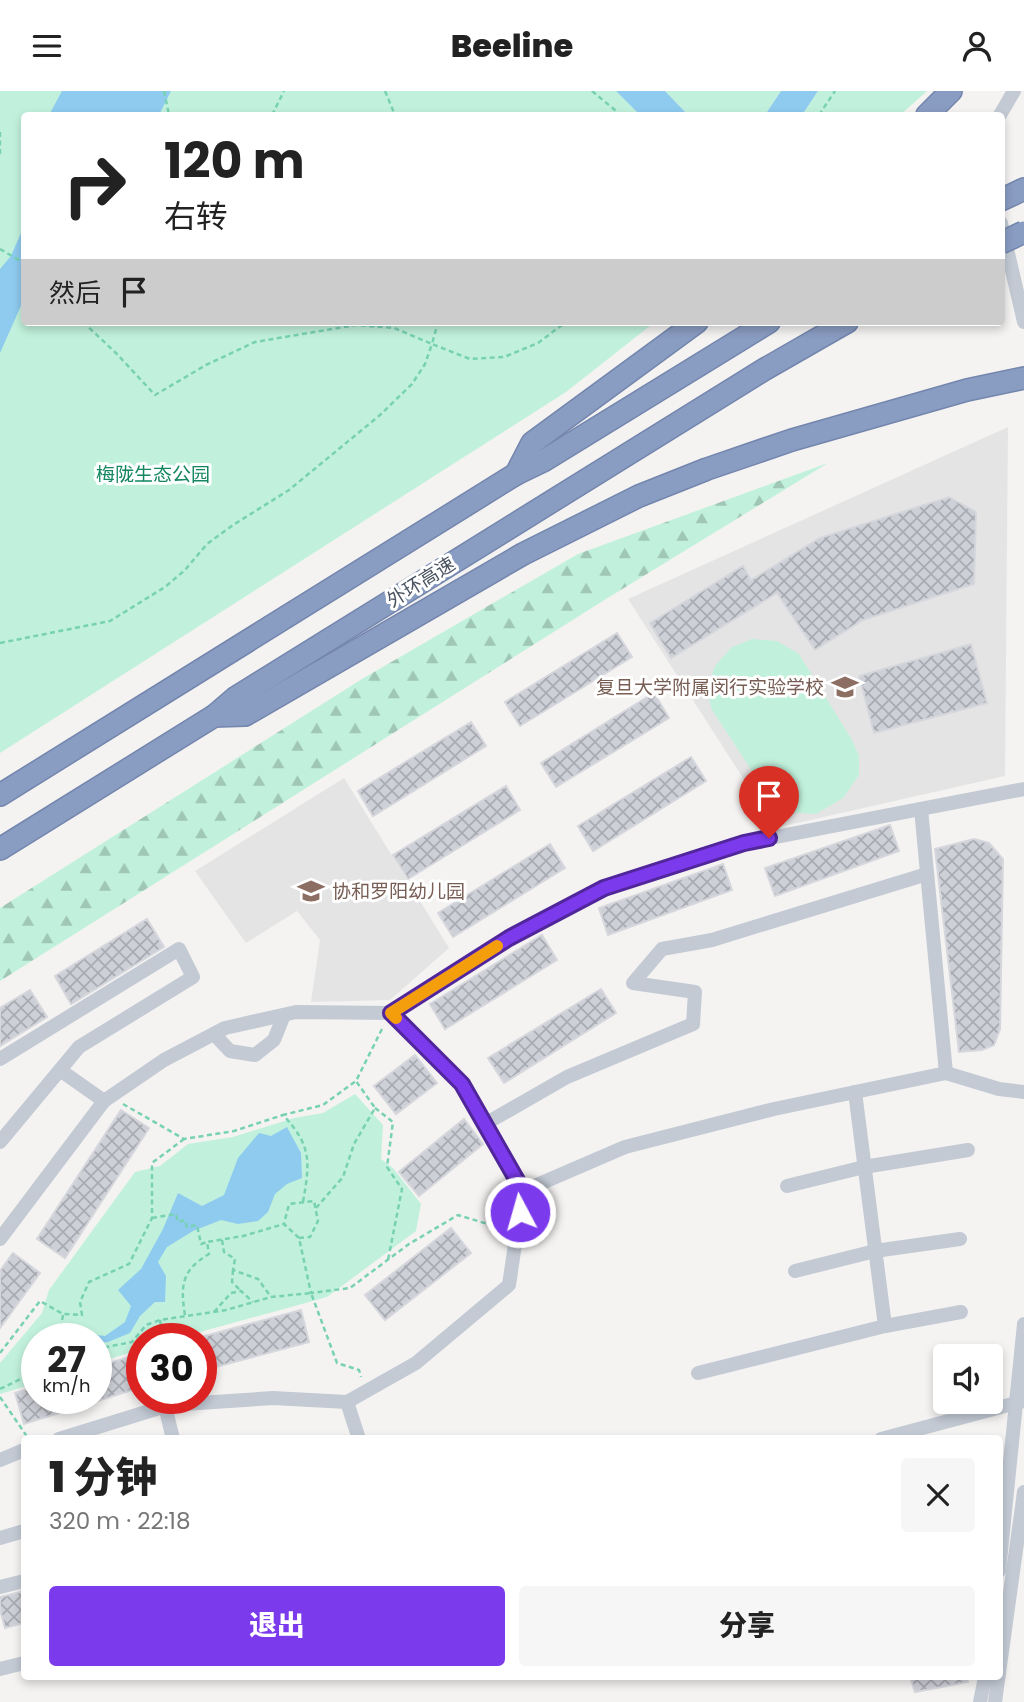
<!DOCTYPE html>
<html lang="zh">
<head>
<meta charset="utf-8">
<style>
  body { margin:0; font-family:Poppins,"Noto Sans SC",sans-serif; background:#f6f6f6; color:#222; height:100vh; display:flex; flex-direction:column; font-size:26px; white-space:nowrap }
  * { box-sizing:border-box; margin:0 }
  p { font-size:23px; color:#767676 }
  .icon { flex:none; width:38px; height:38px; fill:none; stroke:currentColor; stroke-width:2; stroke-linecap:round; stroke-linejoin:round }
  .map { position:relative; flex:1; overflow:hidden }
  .side { position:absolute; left:21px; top:1344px; width:982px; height:245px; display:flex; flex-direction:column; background:#fff; border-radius:7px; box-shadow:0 4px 10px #0003 }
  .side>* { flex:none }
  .guide { position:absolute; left:21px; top:21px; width:984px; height:214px; border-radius:7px; box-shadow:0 4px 10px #0003; background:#fff; color:#222; overflow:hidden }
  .fabs { position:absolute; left:933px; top:1253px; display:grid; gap:14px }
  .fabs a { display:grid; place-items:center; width:70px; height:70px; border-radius:7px; background:#fff; box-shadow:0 4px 10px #0003; font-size:35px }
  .speed { position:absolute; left:21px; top:1232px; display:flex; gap:14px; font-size:35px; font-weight:700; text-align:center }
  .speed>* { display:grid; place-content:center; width:91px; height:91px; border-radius:50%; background:#fff; box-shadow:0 4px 10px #0003; line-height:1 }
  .speed small { font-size:18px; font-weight:400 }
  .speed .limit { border:10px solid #d22; background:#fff; color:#111 }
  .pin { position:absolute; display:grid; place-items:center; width:60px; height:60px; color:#fff; margin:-72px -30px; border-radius:50% 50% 50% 0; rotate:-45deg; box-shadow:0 0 7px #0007 }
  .pin .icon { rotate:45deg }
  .me { position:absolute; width:77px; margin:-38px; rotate:354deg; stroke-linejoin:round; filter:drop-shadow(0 0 5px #0008) }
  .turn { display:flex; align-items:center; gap:24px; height:147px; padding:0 28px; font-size:32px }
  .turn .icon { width:91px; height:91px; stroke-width:2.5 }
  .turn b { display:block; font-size:49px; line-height:60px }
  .then { display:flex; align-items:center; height:66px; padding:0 28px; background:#0003; gap:14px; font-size:26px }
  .round { display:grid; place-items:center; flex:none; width:74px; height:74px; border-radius:7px; background:#f6f6f6 }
  .head { display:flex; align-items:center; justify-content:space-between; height:119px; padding:0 28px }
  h1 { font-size:42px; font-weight:800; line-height:52px }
  .cta { display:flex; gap:14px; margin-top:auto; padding:14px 28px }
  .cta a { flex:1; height:80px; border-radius:7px; background:#7c3aed; color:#fff; font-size:28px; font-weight:800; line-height:80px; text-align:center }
  .cta a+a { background:#f6f6f6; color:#222 }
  header { display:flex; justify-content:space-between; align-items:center; height:91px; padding:0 28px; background:#fff; font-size:32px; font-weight:800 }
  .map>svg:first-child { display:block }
</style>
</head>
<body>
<header><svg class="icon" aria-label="menu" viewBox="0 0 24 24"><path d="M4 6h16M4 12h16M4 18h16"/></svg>Beeline<svg class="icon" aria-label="person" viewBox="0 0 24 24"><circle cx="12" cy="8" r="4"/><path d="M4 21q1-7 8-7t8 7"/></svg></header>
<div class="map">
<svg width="1024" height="1611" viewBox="0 0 1024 1611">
  <defs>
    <pattern id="forest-firs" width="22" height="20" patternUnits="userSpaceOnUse" patternTransform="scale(1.75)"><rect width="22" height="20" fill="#c1f1dc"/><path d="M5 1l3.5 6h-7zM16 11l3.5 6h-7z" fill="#9fc6b6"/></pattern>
    <pattern id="building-cross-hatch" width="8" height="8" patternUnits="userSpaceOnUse" patternTransform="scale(1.75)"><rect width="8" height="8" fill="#ced0d7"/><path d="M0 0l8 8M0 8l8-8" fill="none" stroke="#a9abb2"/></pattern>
  </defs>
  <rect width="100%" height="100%" fill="#f4f3f2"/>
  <g fill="#e5e4e4">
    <polygon points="1008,336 1005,685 775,737 628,508"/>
    <polygon points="344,687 449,857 390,909 311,911 320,849 297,820 246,852 195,780"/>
  </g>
  <polygon fill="url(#forest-firs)" points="828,372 606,508 0,890 0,817 362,588 578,463"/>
  <g fill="#c1f1dc">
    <polygon points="0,0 616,0 640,24 24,24 24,231 655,231 566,301 0,662"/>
    <polygon points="665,0 781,0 765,24 688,24"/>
    <polygon points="818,0 927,0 900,24 802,24"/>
    <polygon points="752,548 777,550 799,563 852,649 859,665 859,684 843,707 816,723 787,721 768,704 712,619 707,599 715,575 732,556"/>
    <polygon points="355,1003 383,1034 381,1068 393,1077 421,1113 416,1140 327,1206 175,1248 142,1248 142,1258 96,1272 96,1248 37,1248 37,1292 0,1303 0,1272 42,1222 49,1199 135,1081 160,1075 188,1053 233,1046 294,1027 323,1022"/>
  </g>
  <g fill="#8ecbef">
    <polygon points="62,0 171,0 159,24 49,24"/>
    <polygon points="616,0 665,0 688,24 640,24"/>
    <polygon points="781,0 818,0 802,24 765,24"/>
    <polygon points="24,135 24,208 0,262 0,178 11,165"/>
    <polygon points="287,1036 301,1062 302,1087 287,1093 275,1103 268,1121 258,1130 238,1133 221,1129 193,1140 167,1156 158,1171 166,1185 165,1211 155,1211 140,1225 130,1242 108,1251 96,1252 96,1248 49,1248 70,1241 105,1245 125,1231 131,1215 118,1199 141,1178 163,1138 178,1102 202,1115 224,1104 238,1067 259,1042 271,1045"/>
  </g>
  <g fill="url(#building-cross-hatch)" stroke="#d6d7dd" stroke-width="2">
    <polygon points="949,406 976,421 974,493 863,529 815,559 777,502 671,567 650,532 743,475 751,489 820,447"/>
    <polygon points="617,542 632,566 520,635 505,611"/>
    <polygon points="971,553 987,612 874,642 859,585"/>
    <polygon points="654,602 669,627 556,696 541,672"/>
    <polygon points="471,631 486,655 373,725 358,700"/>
    <polygon points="691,666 706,690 593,760 578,735"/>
    <polygon points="506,695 520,719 408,788 393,764"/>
    <polygon points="890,734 899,760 775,805 765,777"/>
    <polygon points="974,748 989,752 1003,768 1000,938 994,954 982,959 959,961 935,758"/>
    <polygon points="550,753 565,777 453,846 438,822"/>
    <polygon points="723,773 732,799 608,844 599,817"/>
    <polygon points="147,828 164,856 71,913 55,885"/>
    <polygon points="542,844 557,869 445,938 430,913"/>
    <polygon points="601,898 616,922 504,992 488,967"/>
    <polygon points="30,899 47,926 0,955 0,917"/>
    <polygon points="415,964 437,992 396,1023 374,995"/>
    <polygon points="121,1019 149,1037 65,1167 37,1148"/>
    <polygon points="464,1028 483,1053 419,1105 399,1081"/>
    <polygon points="451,1137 471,1162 385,1229 365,1204"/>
    <polygon points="13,1162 40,1182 0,1237 0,1180"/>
    <polygon points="301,1219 309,1251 201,1280 201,1246"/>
    <polygon points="142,1262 142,1296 24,1333 15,1302 37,1295 37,1307 96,1307 96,1276"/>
    <polygon points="24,1500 24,1532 5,1537 0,1519 0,1506"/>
    <polygon points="910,1586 967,1586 968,1591 915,1601"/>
  </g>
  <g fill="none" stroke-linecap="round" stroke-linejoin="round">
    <g stroke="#7486ad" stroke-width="24">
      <g id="highway">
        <polyline points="927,24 951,0"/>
        <polyline points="1001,109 1024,98"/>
        <polyline points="516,383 532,352 697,231"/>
        <polyline points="214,625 245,624 523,463 639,405 707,378 792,349 967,299 1024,287"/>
        <polyline points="0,704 516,383 543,370 769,231"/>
        <polyline points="0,758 214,625 235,607 765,278 847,231"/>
      </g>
    </g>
    <g stroke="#78d1b3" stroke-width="2.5" stroke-dasharray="5 3.5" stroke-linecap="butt">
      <polyline points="164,0 169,24"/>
      <polyline points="385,0 395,24"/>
      <polyline points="592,0 621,24"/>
      <polyline points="272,24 284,0"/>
      <polyline points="819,24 835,0"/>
      <polyline points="0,41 0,66"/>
      <polyline points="0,158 24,172"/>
      <polyline points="83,231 117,263 155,304 206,274 255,251 356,234 394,237 432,253 438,231"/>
      <polyline points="0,552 110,530 165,496 185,479 207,453 233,434 289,399 380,324 412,293 425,273 432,253 470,268 504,266 538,252 566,231"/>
      <polyline points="123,1013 184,1048 234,1040 283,1024"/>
      <polyline points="375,1017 393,1031 387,1076 402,1098 388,1169"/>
      <path d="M303 1111C310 1071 312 1055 283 1024L323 1014 356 990 383 936"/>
      <polyline points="316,1117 343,1086 354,1053 375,1017 356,990"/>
      <polyline points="152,1127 176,1123 178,1131 185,1129 187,1136 197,1134 201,1153 207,1151"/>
      <polyline points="299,1147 310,1146 318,1130 314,1110 289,1113 284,1133 299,1147 311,1202 350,1197 409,1153 458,1124 504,1138"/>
      <polyline points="222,1149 224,1161 235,1168 233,1179 258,1188 271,1206"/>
      <polyline points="233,1179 232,1191 241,1200"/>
      <polyline points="214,1221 231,1202 241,1200 253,1211"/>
      <polyline points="63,1224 61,1236 65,1248"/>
      <path d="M185 1224C180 1194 182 1179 209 1163L207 1151 243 1145 284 1133"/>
      <polyline points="160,1229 163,1248"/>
      <polyline points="96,1258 132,1251 146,1234 160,1229 226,1219 271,1206 311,1202 337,1272 359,1279 361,1286"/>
      <polyline points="0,1262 40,1210 63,1223 82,1224 80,1211 89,1191 129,1173 152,1127 152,1072 184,1048"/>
      <polyline points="0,1298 37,1280"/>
      <polyline points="0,1306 28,1347"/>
    </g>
    <g stroke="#c3cad4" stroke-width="14">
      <polyline points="1000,24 1014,0"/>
      <polyline points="1001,132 1024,231"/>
      <polyline points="921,718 946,982"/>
      <polyline points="214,943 230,960 255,964 274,949 284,924"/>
      <polyline points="0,968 179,858 193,886 79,956 0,1051"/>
      <polyline points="60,979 104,1010"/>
      <polyline points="485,1033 567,986 693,933 695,901 633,892 662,858 712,849 927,783"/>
      <polyline points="787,1095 864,1076 968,1059"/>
      <polyline points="523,1100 625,1056 774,1018 946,982 999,998 1024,1001"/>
      <polyline points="0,1148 104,1010 164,969 225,937 296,921 391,922 509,847 604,797 744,752 1024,698"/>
      <polyline points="795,1180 875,1160 960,1148"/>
      <polyline points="885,1235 961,1221"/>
      <polyline points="698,1282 885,1235 855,1001"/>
      <polyline points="347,1311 416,1272 509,1194 523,1100 462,993 391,922"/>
      <polyline points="165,1315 173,1348"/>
      <polyline points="59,1348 169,1314 273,1307 347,1311 359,1348"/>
      <polyline points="881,1348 1024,1310"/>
      <polyline points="0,1369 24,1359"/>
      <polyline points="0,1447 24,1440"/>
      <polyline points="999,1480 1024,1233"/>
      <polyline points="0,1496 24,1490"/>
      <polyline points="0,1578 24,1572"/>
      <polyline points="980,1611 985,1586"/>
      <polyline points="995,1611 1024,1401"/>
    </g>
    <use href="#highway" stroke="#899cc1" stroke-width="21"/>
    <g stroke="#7486ad" stroke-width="24" stroke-linecap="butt">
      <polyline id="highway-bridge" points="1001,152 1024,141"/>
    </g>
    <use href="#highway-bridge" stroke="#899cc1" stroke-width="21"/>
  </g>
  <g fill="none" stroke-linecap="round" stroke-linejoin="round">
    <g stroke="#51269a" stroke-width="18">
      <polyline id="route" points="520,1121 523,1100 462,993 391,922 509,847 604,797 744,752 769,747"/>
    </g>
    <use href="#route" stroke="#7c3aed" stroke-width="12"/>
    <polyline stroke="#f59e0b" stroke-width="12" points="396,927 391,922 497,855"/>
  </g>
  <defs>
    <g id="school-bare" transform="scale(2.1)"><path d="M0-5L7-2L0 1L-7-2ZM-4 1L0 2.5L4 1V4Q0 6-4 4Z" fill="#8d6e63" stroke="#fff" stroke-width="2.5" paint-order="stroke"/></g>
  </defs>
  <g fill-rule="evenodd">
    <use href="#school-bare" x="845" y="596"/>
    <use href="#school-bare" x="311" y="800"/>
  </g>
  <g text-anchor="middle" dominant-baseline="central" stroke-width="6" stroke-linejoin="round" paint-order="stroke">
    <g font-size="19" fill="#158660" stroke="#fff">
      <text x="153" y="383">梅陇生态公园</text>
    </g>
    <g font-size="19" fill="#495260" stroke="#fff">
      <text transform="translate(421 491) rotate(-32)">外环高速</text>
    </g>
    <g font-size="19" fill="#785e54" stroke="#fff" text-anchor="end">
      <text x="824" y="596">复旦大学附属闵行实验学校</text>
      <text x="332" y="800" text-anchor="start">协和罗阳幼儿园</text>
    </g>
  </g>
</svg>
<div class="fabs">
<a><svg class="icon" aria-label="sound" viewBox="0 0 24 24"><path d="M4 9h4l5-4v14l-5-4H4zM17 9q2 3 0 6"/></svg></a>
</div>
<div class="speed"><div>27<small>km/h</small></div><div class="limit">30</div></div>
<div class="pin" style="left:769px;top:747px;background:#d93025"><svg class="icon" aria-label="arrive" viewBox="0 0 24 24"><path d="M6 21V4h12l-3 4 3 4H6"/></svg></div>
<svg class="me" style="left:520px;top:1121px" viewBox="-20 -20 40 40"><circle r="17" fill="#7c3aed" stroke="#fff" stroke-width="3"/><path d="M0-11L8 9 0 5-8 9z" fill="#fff"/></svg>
<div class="guide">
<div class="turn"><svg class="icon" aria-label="right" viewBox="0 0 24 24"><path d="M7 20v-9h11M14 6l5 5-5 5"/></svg><div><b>120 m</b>右转</div></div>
<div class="then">然后<svg class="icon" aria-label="arrive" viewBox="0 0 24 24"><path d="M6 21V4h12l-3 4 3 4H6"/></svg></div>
</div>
<section class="side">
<div class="head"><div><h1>1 分钟</h1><p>320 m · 22:18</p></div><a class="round"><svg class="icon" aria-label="close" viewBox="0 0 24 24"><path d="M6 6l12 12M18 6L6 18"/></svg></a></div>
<div class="cta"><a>退出</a><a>分享</a></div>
</section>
</div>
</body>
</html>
